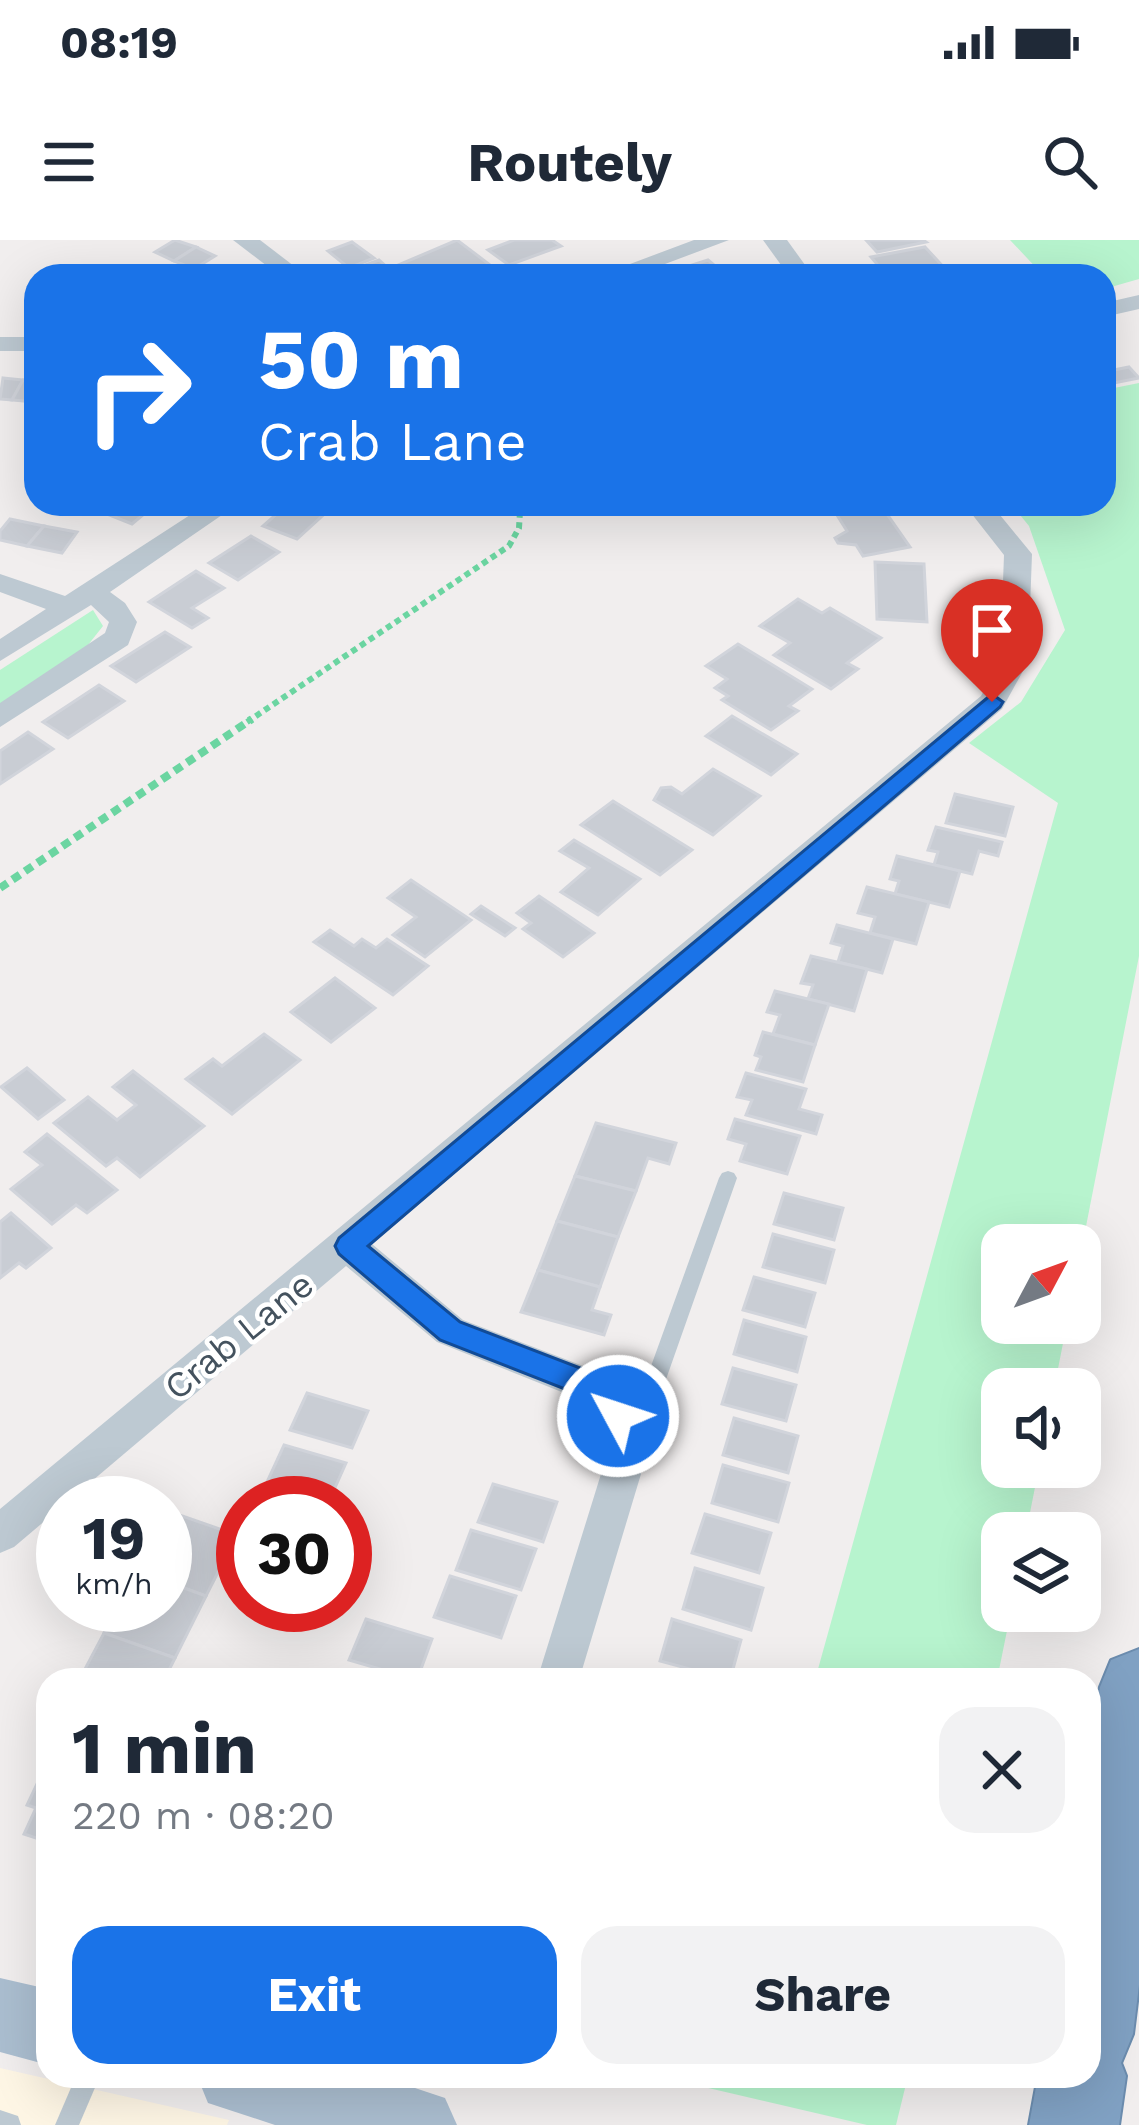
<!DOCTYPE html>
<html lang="en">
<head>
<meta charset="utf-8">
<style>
  body { margin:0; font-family:"Work Sans",sans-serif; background:#f2f2f3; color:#1f2937; height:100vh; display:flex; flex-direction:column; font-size:45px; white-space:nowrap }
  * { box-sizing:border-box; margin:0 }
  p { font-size:39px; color:#747a83 }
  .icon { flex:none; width:66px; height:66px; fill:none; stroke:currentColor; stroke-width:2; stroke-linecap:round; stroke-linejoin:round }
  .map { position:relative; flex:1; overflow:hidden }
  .details { position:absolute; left:36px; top:1428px; width:1065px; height:420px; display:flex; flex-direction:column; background:#fff; border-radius:36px; box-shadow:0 12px 48px #0002 }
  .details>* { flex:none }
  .hud { position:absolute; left:24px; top:24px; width:1092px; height:252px; border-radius:36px; box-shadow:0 12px 48px #0002; background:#1a73e8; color:#fff; overflow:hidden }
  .needle { width:78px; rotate:49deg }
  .tools { position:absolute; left:981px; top:984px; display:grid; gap:24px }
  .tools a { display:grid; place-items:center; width:120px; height:120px; border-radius:24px; background:#fff; box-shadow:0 12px 48px #0002; font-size:60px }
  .speed { position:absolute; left:36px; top:1236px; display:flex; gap:24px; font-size:60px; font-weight:700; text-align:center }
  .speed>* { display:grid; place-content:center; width:156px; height:156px; border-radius:50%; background:#fff; box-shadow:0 12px 48px #0002; line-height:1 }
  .speed small { font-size:30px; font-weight:400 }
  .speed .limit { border:18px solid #d22; background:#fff; color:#111 }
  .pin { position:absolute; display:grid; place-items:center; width:102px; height:102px; color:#fff; margin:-123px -51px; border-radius:50% 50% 50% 0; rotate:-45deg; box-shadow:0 0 12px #0007 }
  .pin .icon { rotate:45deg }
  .me { position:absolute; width:132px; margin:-66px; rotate:310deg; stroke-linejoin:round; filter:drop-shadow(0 0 9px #0008) }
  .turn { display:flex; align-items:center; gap:42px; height:252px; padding:0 36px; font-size:54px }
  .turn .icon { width:156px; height:156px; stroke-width:2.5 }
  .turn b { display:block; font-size:84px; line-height:102px }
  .round { display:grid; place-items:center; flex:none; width:126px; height:126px; border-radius:36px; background:#f2f2f3 }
  .head { display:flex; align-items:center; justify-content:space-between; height:204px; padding:0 36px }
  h1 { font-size:72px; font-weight:700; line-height:90px }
  .button { display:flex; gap:24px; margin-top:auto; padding:24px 36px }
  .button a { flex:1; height:138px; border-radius:36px; background:#1a73e8; color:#fff; font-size:48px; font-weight:700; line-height:138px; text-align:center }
  .button a+a { background:#f2f2f3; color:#1f2937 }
  .status { display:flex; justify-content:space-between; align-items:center; height:84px; padding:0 60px; background:#fff; direction:ltr }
  .status svg { height:33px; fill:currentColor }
  header { display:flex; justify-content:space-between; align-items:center; height:156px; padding:0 36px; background:#fff; font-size:54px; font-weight:700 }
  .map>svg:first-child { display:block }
</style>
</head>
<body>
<div class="status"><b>08:19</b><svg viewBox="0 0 49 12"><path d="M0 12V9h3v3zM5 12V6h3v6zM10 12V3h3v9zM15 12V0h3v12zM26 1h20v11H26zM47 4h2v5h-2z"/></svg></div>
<header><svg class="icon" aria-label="menu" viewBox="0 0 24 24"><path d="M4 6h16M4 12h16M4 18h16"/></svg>Routely<svg class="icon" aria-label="search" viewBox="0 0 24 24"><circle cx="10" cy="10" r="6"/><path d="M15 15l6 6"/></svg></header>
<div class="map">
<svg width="1139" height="1885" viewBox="0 0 1139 1885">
  <rect width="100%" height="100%" fill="#f1eeee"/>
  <polygon fill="#fef6e5" points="0,1828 229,1880 227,1885 0,1885"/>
  <g fill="#b7f4ce">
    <polygon points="1010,0 1139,0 1139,39 1104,49 1104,36 1044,36"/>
    <polygon points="1139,143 1139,716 1080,1017 1080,1005 1002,1005 1002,1083 1067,1083 1054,1149 1002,1149 1002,1227 1039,1227 1026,1293 1002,1293 1002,1371 1011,1371 997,1440 815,1440 1058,563 969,503 1021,462 1065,390 1029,286 1011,264 1104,264 1104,150"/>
    <polygon points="93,370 103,386 84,410 0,465 0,430"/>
    <polygon points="707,1836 908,1836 896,1885 867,1885 704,1847"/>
  </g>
  <g fill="#c9cdd4" stroke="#d1d4db" stroke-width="3">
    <polygon points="175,0 196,7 174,21 155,12"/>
    <polygon points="457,0 494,28 472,36 462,29 442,36 367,36 357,28 379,20 389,29"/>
    <polygon points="514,0 552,0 561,6 509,25 488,10"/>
    <polygon points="866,0 923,0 926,2 877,12"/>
    <polygon points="352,2 374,18 349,28 328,11"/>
    <polygon points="196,7 215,16 194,29 174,21"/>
    <polygon points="925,7 948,32 887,36 871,17"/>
    <polygon points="708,20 727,36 679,36 673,31"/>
    <polygon points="1129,127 1139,138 1104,145 1104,132"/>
    <polygon points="3,138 23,140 12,160 0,159"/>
    <polygon points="23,140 36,141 36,162 12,160"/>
    <polygon points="112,264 156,264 132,284 102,272"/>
    <polygon points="288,264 324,264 332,267 297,299 263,286"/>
    <polygon points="882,267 910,307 863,316 856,305 838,303 835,298 847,291 837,275"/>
    <polygon points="10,279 44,286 27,306 0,300 0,291"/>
    <polygon points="44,286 77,292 62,313 27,306"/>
    <polygon points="251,296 279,312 238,340 209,323"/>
    <polygon points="875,322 924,324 927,382 877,379"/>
    <polygon points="196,331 224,348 192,368 208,378 192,388 149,362"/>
    <polygon points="798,359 822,373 830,368 881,398 847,423 858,429 831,449 774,415 790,403 760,386"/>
    <polygon points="165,392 190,407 136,442 111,426"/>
    <polygon points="738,404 812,449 789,466 798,471 771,490 722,460 728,456 715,448 727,439 706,426"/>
    <polygon points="99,445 124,461 68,498 43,482"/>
    <polygon points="732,476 797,514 771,535 706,496"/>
    <polygon points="28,492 53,509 0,544 0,511"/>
    <polygon points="713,529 760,556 713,595 654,560 661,548 671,547 682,554"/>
    <polygon points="955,554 1013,567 1005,596 946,583"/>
    <polygon points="613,561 692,610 660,635 581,585"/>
    <polygon points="936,587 1002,602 998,616 979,611 972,634 934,625 938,612 928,610"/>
    <polygon points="574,600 640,639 598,675 561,652 589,628 560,611"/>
    <polygon points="897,616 960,631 949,667 895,654 899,641 890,639"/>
    <polygon points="411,640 471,680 425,717 393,695 416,677 388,658"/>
    <polygon points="867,647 929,662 916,704 870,693 875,677 858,673"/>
    <polygon points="539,656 594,693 563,717 523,689 531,683 517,673"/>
    <polygon points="481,666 515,688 505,696 471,674"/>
    <polygon points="837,685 893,699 882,733 838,722 843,706 831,703"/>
    <polygon points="330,690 354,706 362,699 376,708 387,699 428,726 393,755 314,702"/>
    <polygon points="811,716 867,729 854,771 808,759 813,745 801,743"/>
    <polygon points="335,738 375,768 331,802 291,772"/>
    <polygon points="775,751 829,764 815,805 773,794 780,775 767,772"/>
    <polygon points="763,792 815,805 803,842 756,830 761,817 755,815"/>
    <polygon points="264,794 300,820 232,874 186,839 213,819 222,826"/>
    <polygon points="27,828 64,860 38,879 1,847"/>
    <polygon points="133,831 204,886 140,937 117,918 106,926 54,883 88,857 117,880 136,865 113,847"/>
    <polygon points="746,833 806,849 799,869 822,875 816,894 746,875 752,860 737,857"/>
    <polygon points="735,879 800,896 787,934 740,921 746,904 728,899"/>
    <polygon points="596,883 676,903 669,924 648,918 636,951 575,936"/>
    <polygon points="47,894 117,950 87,973 76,965 52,984 11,949 42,925 25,912"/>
    <polygon points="575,936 636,951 618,997 557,981"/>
    <polygon points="784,953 843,968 834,1000 774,984"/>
    <polygon points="11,973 51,1008 26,1028 19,1023 0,1038 0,982"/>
    <polygon points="557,981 618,997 600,1047 538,1030"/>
    <polygon points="773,994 834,1010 825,1043 763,1027"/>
    <polygon points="538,1030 600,1047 592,1070 611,1075 604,1095 521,1072"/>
    <polygon points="754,1037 815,1053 805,1087 743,1070"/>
    <polygon points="744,1080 806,1097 797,1132 734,1114"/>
    <polygon points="733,1128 796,1145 786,1181 722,1164"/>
    <polygon points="307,1153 368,1171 352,1208 290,1190"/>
    <polygon points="734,1178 798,1196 788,1233 723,1215"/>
    <polygon points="284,1205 346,1223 329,1261 267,1242"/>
    <polygon points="723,1225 789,1243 778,1282 712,1263"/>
    <polygon points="493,1244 557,1262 543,1302 478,1282"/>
    <polygon points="165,1270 237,1295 206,1356 165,1341"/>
    <polygon points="705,1274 771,1293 759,1333 692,1313"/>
    <polygon points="471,1290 536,1309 521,1350 456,1330"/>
    <polygon points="695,1328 763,1348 751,1390 683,1369"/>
    <polygon points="450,1336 516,1356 501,1398 434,1377"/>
    <polygon points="165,1341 206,1356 175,1418 104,1393 119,1365 165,1365"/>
    <polygon points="366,1379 432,1399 417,1440 349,1420"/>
    <polygon points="672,1379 741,1400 730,1440 660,1421"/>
    <polygon points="104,1393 175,1418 164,1440 94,1440 98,1433 85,1429"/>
    <polygon points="45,1527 48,1529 48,1602 24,1594 36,1568 27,1565"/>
  </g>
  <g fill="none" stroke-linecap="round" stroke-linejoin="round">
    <g stroke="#6b8cae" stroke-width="4">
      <polygon id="highway" points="1139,1409 1139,1745 1133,1794 1121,1823 1126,1836 1119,1885 1029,1885 1038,1836 1089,1836 1089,1515 1100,1447 1111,1420"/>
    </g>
    <polyline stroke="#6bd5a1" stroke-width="6" stroke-dasharray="6 4.5" stroke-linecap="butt" points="247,482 509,306 519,288 520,271 513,264"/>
    <polyline stroke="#6bd5a1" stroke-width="8" stroke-dasharray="9 6" stroke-linecap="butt" points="0,648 252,479"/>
    <g fill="#bdc9d2" fill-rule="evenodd">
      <polygon points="728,931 734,933 737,938 664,1145 661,1151 625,1182 618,1185 611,1182 608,1176 611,1170 646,1140 719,938 722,933"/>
      <polygon points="76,1836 100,1836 79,1885 55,1885"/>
      <polygon points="0,1870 18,1876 21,1885 0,1885"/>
    </g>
    <g fill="#bdc9d2" fill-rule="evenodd">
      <polygon points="233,0 260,0 307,36 280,36"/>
      <polygon points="694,0 729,0 633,36 598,36"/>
      <polygon points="763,0 787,0 813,36 789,36"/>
      <polygon points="1139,55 1139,69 1104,77 1104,63"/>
      <rect x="0" y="97" width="36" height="14"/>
      <polygon points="207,264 238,264 110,352 125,363 137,382 128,405 0,487 0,463 105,393 109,382 91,365 0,421 0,399 46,369 0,352 0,334 65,356"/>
      <polygon points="964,264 991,264 1032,314 1028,422 1002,469 372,1004 463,1080 617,1139 632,1164 638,1176 641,1234 579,1440 537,1440 601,1234 599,1179 589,1163 437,1102 346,1026 14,1307 0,1313 0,1269 981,456 1000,422 1004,315"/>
    </g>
    <g fill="#abbed0" fill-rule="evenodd">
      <polygon points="0,1738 48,1749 48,1825 0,1812"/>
      <polygon points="197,1836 379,1836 445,1858 457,1885 275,1885 208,1863"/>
    </g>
    <use href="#highway" fill="#80a1c3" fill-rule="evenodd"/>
  </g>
  <polygon fill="#1a73e8" stroke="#114b97" stroke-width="3" points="992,454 1003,462 1000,467 368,1006 460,1082 614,1141 633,1176 628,1185 618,1189 607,1185 593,1160 440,1100 339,1014 335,1006 339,998"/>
  <g text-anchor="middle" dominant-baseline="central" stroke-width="9" stroke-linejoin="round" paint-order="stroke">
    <g font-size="36" fill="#44525e" stroke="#fff">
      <text transform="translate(239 1096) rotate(-39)">Crab Lane</text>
    </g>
  </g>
</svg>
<div class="tools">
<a><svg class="needle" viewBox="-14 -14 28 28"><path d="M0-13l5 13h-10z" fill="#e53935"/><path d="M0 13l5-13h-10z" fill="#747a83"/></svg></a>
<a><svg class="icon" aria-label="sound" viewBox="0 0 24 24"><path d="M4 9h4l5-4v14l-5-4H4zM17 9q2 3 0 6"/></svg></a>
<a><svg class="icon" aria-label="layers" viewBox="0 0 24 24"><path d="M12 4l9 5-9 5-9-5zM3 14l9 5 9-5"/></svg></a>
</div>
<div class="speed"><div>19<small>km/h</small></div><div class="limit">30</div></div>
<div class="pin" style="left:992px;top:462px;background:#d93025"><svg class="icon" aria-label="arrive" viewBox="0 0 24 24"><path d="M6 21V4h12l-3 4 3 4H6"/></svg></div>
<svg class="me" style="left:618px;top:1176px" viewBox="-20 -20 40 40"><circle r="17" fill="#1a73e8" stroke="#fff" stroke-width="3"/><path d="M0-11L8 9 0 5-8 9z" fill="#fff"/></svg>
<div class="hud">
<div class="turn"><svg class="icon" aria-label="right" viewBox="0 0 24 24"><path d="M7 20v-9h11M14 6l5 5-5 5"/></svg><div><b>50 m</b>Crab Lane</div></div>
</div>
<section class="details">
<div class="head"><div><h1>1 min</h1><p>220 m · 08:20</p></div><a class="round"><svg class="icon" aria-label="close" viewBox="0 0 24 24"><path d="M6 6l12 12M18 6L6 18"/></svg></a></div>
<div class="button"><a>Exit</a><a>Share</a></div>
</section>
</div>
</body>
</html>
